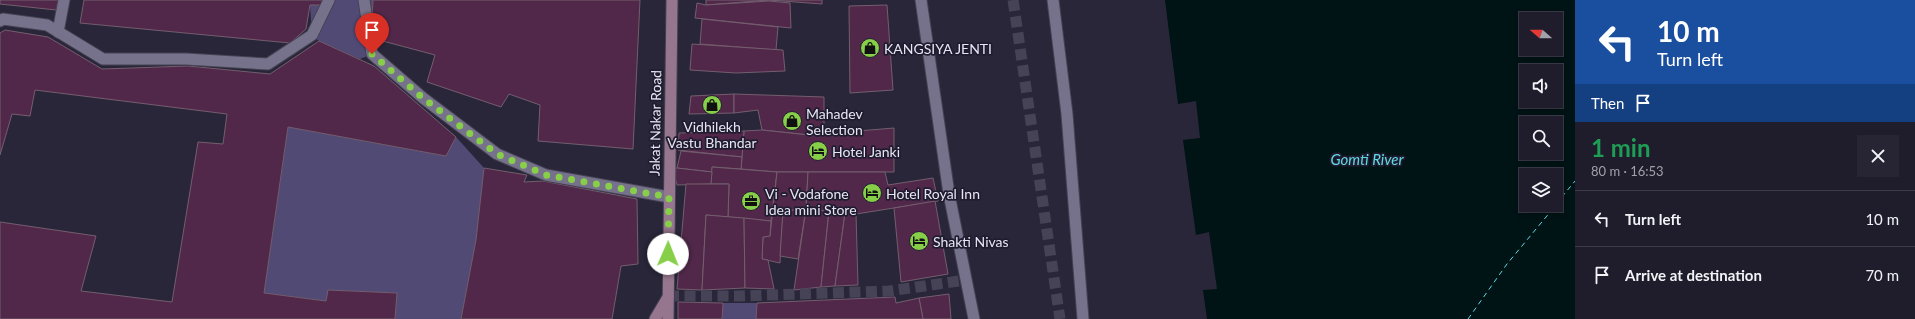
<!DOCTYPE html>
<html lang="en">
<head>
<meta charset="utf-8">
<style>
  body { margin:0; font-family:Lato,sans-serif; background:#272534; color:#f1f3f6; height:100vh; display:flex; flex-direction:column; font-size:15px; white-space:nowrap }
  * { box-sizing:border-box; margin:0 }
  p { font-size:13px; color:#a1a1a9 }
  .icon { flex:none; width:22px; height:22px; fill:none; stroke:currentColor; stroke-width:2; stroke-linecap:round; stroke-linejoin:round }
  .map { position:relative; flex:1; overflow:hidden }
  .side { display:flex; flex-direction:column; background:#1f1c2c; width:340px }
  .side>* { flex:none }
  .top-card { background:#1a4fa0; color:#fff; overflow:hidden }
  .needle { width:26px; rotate:290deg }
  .fabs { position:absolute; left:1519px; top:12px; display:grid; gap:8px }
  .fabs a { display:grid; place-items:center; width:44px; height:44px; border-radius:0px; background:#1f1c2c; box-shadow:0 2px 6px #0003,0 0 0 1px #3c3a48; font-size:20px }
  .pin { position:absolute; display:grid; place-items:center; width:34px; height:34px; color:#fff; margin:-41px -17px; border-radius:50% 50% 50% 0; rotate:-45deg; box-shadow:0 0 4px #0007 }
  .pin .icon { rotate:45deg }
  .me { position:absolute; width:44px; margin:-22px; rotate:1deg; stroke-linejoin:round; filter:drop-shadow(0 0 3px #0008) }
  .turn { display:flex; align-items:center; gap:14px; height:84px; padding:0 16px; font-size:18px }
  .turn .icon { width:52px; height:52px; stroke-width:2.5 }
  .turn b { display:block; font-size:28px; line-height:34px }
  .then { display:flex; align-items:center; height:38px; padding:0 16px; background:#0003; gap:8px; font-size:15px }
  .round { display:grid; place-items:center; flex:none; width:42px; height:42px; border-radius:0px; background:#272534 }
  .head { display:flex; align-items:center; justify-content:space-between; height:68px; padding:0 16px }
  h1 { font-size:24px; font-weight:700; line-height:30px; color:#1e9e55 }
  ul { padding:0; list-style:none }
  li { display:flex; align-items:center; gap:12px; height:56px; padding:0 16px; border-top:1px solid #3c3a48 }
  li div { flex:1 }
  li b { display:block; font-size:15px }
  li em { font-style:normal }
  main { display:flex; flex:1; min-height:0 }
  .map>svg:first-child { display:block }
</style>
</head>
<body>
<main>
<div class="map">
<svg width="1575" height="319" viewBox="0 0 1575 319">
  <rect width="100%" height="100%" fill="#29263a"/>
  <g fill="#514a75">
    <polygon points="322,0 373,0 372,18 379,40 372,54 360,59 319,41 312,35 310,5 321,5"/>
    <polygon points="288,127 446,156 456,137 484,168 476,240 461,319 395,319 397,293 329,290 326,301 264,293"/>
    <polygon points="723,303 757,303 756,319 722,319"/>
  </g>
  <path fill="#001315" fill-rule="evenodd" d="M1165 0H1575V319H1207L1203 290 1217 289 1209 232 1196 235 1183 140 1200 138 1196 101 1178 104ZM1526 19H1556V49H1526ZM1526 71H1556V101H1526ZM1526 123H1556V153H1526ZM1526 175H1556V205H1526Z"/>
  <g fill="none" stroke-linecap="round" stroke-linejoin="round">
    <g stroke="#5fdbe5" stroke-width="1" stroke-dasharray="5 4" stroke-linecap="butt">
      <polyline points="1556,204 1575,181"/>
      <polyline points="1468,319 1507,264 1556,205"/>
    </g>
  </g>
  <g fill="#52284a" stroke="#735e6e">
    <polygon points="0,0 59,0 56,10 0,4"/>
    <polygon points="84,0 322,0 321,5 310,5 306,29 290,43 80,23"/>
    <polygon points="373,0 640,0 633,149 538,141 540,105 509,94 501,107 427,82 435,55 379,40 372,18"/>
    <polygon points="706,0 769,0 706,5"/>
    <polygon points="769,0 822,0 822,4"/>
    <polygon points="769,1 790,3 791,28 695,18 697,3 706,5"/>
    <polygon points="887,5 893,90 850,93 849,6"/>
    <polygon points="702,19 778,27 776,50 700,44"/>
    <polygon points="5,30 48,37 102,69 188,66 270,74 319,41 374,66 456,137 446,156 288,127 264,293 326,301 328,290 397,293 395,319 0,319 0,222 96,236 81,291 172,302 198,142 223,144 227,114 35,90 30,116 12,114 0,155 0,33"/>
    <polygon points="692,44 783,50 785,71 736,73 690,70"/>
    <polygon points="734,94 734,113 689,114 691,96"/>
    <polygon points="734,94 824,97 824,134 809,135 762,130 758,110 734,113"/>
    <polygon points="894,128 894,172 777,172 741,169 744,131 762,130 809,135"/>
    <polygon points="744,131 742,157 678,150 679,133"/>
    <polygon points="681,151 742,157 741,169 712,167 712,172 677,168"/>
    <polygon points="712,167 777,172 771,221 728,217 729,184 711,184"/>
    <polygon points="484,168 527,175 524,182 543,181 637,199 638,264 621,266 612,319 461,319 476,240"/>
    <polygon points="677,168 712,172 711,184 677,185 673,170"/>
    <polygon points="777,172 808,172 806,209 783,211 780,263 762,259 763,237 770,236"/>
    <polygon points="808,172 885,172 888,185 933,178 938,201 856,214 806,209"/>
    <polygon points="686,184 729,184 728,217 706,215 702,290 677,289"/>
    <polygon points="935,201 948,274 901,282 894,208"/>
    <polygon points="806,209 798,259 780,256 783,211"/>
    <polygon points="806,209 829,211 821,287 794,290"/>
    <polygon points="829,211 845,213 835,286 821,287"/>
    <polygon points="845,213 856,214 858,285 835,286"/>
    <polygon points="706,215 744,218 745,288 702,290"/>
    <polygon points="744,218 771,221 770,236 763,237 762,259 768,260 774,289 745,288"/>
    <polygon points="949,294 951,319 923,319 919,298"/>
    <polygon points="895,297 896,303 919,298 923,319 756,319 757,303"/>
    <polygon points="678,302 723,303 722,319 678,319"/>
  </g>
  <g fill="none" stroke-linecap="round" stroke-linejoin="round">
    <g stroke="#464356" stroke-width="11" stroke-dasharray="11 5.5" stroke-linecap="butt">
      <polyline points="1013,0 1060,319"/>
      <polyline points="668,296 740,296 889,291 966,280"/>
    </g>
    <g stroke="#454253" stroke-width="13">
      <g id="pedestrian">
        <polyline points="921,0 949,194 974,319"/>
        <polyline points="1053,0 1067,114 1083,319"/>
      </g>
    </g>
    <g stroke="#454253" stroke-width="13">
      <g id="minor">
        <polyline points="364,0 372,54 423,98 497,154 546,175 669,197"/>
        <polyline points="0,21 3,19 47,25 103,59 186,59 268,64 312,35 329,0"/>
        <polyline points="58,32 64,0"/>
      </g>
    </g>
    <g stroke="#454253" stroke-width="13">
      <g id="secondary">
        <polyline points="655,319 668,297"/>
        <polyline points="668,319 672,0"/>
      </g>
    </g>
    <use href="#pedestrian" stroke="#76728b" stroke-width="11"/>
    <use href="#minor" stroke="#76728b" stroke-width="11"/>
    <use href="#secondary" stroke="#96768e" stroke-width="11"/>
  </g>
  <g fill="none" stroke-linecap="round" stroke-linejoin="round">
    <polyline stroke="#88cf49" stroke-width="7" stroke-dasharray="0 12.6" points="372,54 423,98 497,154 546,175 669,197 668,254"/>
  </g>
  <defs>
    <g id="shop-disc" transform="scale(1)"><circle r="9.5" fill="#88cf49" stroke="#201c30"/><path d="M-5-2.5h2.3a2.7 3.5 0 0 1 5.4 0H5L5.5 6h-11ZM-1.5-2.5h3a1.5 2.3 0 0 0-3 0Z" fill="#111"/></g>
    <g id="hotel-disc" transform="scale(1)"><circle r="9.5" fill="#88cf49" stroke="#201c30"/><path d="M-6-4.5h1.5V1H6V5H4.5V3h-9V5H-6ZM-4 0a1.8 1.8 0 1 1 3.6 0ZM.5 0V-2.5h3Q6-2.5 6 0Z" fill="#111"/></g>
    <g id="office-disc" transform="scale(1)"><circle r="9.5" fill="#88cf49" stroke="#201c30"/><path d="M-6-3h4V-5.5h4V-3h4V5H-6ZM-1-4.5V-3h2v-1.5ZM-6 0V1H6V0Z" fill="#111"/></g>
  </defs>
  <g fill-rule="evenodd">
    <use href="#shop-disc" x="870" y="48"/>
    <use href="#shop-disc" x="712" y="105"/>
    <use href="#shop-disc" x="792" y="121"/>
    <use href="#hotel-disc" x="818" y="151"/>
    <use href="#hotel-disc" x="872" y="193"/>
    <use href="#office-disc" x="751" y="201"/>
    <use href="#hotel-disc" x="919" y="241"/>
  </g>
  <g text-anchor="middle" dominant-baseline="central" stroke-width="3.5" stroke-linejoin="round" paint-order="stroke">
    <g font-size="14" fill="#e7e5f3" stroke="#201c30" text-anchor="start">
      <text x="884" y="48">KANGSIYA JENTI</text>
      <text x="806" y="113">Mahadev<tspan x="806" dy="16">Selection</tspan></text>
      <text x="712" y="126" text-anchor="middle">Vidhilekh<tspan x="712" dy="16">Vastu Bhandar</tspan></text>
      <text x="832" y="151">Hotel Janki</text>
      <text x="765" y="193">Vi - Vodafone<tspan x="765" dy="16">Idea mini Store</tspan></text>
      <text x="886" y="193">Hotel Royal Inn</text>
      <text x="933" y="241">Shakti Nivas</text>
    </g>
    <g font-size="14" fill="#e7e5f3" stroke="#201c30">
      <text transform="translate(655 123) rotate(-89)">Jakat Nakar Road</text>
    </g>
    <g font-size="15" font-style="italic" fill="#5fdbe5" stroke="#201c30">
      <text x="1367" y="159">Gomti River</text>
    </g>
  </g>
</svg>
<div class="fabs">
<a><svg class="needle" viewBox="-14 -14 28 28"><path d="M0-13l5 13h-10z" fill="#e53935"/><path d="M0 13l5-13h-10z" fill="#a1a1a9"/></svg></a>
<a><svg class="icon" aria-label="sound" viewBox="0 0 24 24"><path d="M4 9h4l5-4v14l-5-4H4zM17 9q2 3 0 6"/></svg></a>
<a><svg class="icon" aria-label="search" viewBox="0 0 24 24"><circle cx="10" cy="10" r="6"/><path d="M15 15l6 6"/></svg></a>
<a><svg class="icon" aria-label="layers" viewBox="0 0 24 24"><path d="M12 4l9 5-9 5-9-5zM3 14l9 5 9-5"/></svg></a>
</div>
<div class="pin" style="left:372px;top:54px;background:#d93025"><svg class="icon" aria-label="arrive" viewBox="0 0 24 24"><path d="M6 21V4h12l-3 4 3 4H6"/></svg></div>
<svg class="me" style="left:668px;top:254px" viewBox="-20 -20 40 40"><circle r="19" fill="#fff"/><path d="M0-13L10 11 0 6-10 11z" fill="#88cf49"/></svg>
</div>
<section class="side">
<div class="top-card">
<div class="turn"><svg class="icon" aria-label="left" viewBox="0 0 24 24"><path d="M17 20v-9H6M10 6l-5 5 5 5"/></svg><div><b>10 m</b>Turn left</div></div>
<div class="then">Then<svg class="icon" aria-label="arrive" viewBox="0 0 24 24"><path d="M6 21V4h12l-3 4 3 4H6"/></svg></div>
</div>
<div class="head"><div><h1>1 min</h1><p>80 m · 16:53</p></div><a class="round"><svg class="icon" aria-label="close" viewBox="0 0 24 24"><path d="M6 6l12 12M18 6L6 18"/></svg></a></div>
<ul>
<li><svg class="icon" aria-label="left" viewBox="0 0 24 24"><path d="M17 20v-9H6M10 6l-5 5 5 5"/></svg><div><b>Turn left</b></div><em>10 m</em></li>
<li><svg class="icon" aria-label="arrive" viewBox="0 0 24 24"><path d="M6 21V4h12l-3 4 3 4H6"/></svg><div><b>Arrive at destination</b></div><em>70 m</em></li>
</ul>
</section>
</main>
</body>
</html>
